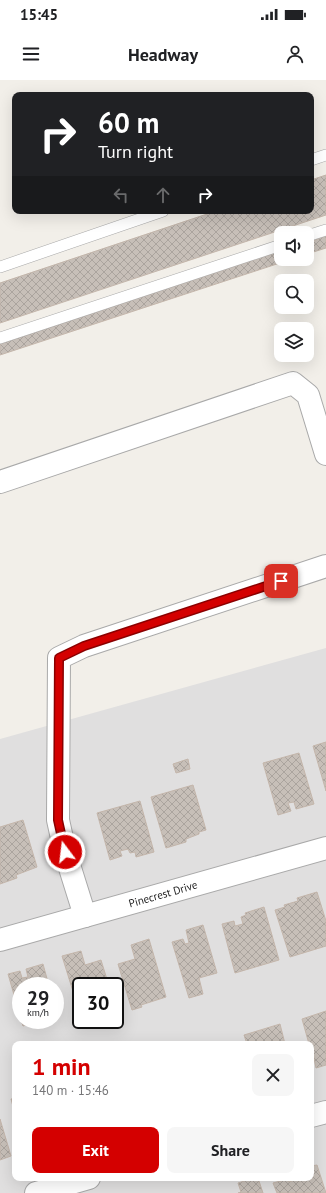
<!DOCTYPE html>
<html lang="en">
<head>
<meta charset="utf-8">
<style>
  body { margin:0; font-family:"PT Sans",sans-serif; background:#f6f6f6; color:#202124; height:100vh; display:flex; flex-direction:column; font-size:15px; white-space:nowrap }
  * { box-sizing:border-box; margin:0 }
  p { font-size:13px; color:#757577 }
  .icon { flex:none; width:22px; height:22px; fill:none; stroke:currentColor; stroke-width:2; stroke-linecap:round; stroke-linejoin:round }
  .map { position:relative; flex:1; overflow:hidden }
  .drawer { position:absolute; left:12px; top:961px; width:302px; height:140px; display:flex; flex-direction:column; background:#fff; border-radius:8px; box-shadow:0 4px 16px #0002 }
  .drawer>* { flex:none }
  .hud { position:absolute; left:12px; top:12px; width:302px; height:122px; border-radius:8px; box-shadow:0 4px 16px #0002; background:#202124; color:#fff; overflow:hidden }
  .controls { position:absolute; left:274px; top:146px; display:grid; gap:8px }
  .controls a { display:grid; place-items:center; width:40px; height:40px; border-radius:8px; background:#fff; box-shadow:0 4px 16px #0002; font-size:20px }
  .speed { position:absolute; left:12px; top:897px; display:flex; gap:8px; font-size:20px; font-weight:700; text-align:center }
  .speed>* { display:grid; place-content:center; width:52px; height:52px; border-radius:50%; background:#fff; box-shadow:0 4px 16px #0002; line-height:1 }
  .speed small { font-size:10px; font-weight:400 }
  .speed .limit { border:2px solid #111; border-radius:6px; background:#fff; color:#111 }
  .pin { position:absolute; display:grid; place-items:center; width:34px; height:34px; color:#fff; margin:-17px; border-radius:8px; box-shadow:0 2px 6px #0006 }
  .me { position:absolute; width:44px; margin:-22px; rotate:345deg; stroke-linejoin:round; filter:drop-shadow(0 0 3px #0008) }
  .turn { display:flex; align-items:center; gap:14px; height:84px; padding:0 20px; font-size:18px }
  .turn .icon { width:52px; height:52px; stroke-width:2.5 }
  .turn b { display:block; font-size:28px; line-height:34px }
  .lanes { display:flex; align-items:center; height:38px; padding:0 20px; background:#0003; justify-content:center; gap:20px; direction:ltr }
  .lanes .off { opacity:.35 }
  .round { display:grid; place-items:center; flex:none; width:42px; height:42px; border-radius:8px; background:#f6f6f6 }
  .headline { display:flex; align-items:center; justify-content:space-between; height:68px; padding:0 20px }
  h1 { font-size:24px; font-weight:600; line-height:30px; color:#d40000 }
  .action { display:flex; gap:8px; margin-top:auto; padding:8px 20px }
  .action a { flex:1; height:46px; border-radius:8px; background:#d40000; color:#fff; font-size:16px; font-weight:600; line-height:46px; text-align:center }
  .action a+a { background:#f6f6f6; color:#202124 }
  .status { display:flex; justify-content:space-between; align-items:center; height:28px; padding:0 20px; background:#fff; direction:ltr }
  .status svg { height:11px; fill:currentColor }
  header { display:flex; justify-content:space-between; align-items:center; height:52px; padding:0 20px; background:#fff; font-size:18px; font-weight:600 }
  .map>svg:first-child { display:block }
</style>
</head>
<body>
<div class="status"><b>15:45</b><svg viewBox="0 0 49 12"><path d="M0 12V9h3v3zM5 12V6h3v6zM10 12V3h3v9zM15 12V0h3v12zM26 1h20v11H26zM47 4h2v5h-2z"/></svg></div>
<header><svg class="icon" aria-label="menu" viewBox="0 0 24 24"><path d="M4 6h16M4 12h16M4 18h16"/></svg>Headway<svg class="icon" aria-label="person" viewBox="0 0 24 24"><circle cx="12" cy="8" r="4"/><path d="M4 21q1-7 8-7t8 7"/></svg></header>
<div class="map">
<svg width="326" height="1113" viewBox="0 0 326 1113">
  <defs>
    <pattern id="building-cross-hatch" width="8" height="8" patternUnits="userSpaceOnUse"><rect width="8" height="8" fill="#c7bfb8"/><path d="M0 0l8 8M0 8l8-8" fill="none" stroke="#aba49e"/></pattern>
  </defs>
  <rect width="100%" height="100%" fill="#f2efe9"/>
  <path fill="#e0dfdf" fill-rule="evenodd" d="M326 568V1113H0V659ZM21 906H55V940H21ZM81 906H115V940H81ZM15 964H311V1098H15Z"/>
  <g fill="url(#building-cross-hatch)" stroke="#c4b6ab">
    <polygon points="326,95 326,135 0,243 0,203 216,131 311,131 311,100"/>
    <polygon points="326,156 326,168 307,174 307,163"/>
    <polygon points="281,171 281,179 292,179 0,275 0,264"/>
    <polygon points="326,662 326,711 313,666"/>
    <polygon points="299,673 314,724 296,729 294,722 288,723 291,731 278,735 263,683"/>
    <polygon points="188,679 190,689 176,693 173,684"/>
    <polygon points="193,705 206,750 199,752 199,754 186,759 186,762 166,768 151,717"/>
    <polygon points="140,721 154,772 136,777 135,772 130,773 128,769 120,771 122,776 110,780 97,733"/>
    <polygon points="23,740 37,787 16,795 17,798 0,804 0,747"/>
    <polygon points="317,812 326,841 326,866 290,877 275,830 285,827 284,825 298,821 297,818"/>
    <polygon points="264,827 279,880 235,893 222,844 234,841 235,846 243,844 241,837 246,835 245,833"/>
    <polygon points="203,845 217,893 199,898 203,914 189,918 172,862 183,859 185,864 189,863 186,850"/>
    <polygon points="149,859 166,917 141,925 142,927 132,930 118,884 135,879 131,865"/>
    <polygon points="81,871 85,885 101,880 109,906 81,906 80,934 62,876"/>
    <polygon points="43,884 49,906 21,906 21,939 8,894 20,891 22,898 28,897 26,889"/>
    <polygon points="326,931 326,985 316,988 311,964 309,964 302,939"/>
    <polygon points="21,940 43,940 23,946"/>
    <polygon points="280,944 285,964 247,964 244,955"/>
    <polygon points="15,1018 15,1034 11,1019"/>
    <polygon points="0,1039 11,1076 0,1080"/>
    <polygon points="317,1085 326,1113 277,1113 273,1103 288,1099 289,1102 297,1099 296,1098 311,1098 311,1086"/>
    <polygon points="254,1098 258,1098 263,1113 238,1113 241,1112 238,1103"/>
  </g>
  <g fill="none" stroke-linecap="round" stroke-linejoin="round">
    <g stroke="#a9a9a9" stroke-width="12">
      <g id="service">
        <polyline points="311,80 326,75"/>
        <polyline points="307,156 326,150"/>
        <polyline points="0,187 163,131"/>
        <polyline points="0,258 281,165"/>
      </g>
    </g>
    <g stroke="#a9a9a9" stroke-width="24">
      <g id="minor">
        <polyline points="0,402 293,303 308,315 326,374"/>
        <polyline points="85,836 65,772 58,740 59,578 84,566 326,486"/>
        <polyline points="0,860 326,768"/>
        <polyline points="311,1036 326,1032"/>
        <polyline points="36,1113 89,1098"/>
      </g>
    </g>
    <use href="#service" stroke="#fff" stroke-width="11"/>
    <use href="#minor" stroke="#fff" stroke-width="22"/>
  </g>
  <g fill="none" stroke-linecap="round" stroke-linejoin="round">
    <g stroke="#8a0000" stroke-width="10">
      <polyline id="route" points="65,772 58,740 59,578 84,566 281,501"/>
    </g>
    <use href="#route" stroke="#d40000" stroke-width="7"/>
  </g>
  <g text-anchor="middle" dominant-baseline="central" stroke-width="3.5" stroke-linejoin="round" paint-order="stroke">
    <g font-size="11" fill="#222" stroke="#fff">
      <text transform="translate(163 814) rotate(-16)">Pinecrest Drive</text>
    </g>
  </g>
</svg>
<div class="controls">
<a><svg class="icon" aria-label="sound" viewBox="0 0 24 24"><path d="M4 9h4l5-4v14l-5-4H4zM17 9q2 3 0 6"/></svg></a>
<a><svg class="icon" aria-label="search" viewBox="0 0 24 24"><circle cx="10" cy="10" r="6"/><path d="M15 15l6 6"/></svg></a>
<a><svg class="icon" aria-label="layers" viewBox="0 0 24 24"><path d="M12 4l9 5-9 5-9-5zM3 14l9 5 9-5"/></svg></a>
</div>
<div class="speed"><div>29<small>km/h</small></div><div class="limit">30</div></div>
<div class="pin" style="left:281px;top:501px;background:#d93025"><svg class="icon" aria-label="arrive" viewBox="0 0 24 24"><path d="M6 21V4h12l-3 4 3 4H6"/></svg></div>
<svg class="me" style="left:65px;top:772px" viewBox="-20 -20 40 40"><circle r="17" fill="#d40000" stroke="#fff" stroke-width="3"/><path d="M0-11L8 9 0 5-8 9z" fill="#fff"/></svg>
<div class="hud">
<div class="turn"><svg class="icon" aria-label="right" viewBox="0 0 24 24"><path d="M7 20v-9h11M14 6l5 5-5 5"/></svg><div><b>60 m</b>Turn right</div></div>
<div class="lanes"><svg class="icon off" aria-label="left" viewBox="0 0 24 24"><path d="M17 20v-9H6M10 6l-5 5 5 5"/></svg><svg class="icon off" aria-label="ahead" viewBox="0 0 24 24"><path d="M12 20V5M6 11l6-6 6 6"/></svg><svg class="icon" aria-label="right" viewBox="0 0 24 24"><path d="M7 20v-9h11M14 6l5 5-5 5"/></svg></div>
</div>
<section class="drawer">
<div class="headline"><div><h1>1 min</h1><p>140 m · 15:46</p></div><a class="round"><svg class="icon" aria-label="close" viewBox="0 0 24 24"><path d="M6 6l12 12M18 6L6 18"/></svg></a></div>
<div class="action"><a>Exit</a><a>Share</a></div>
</section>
</div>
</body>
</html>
